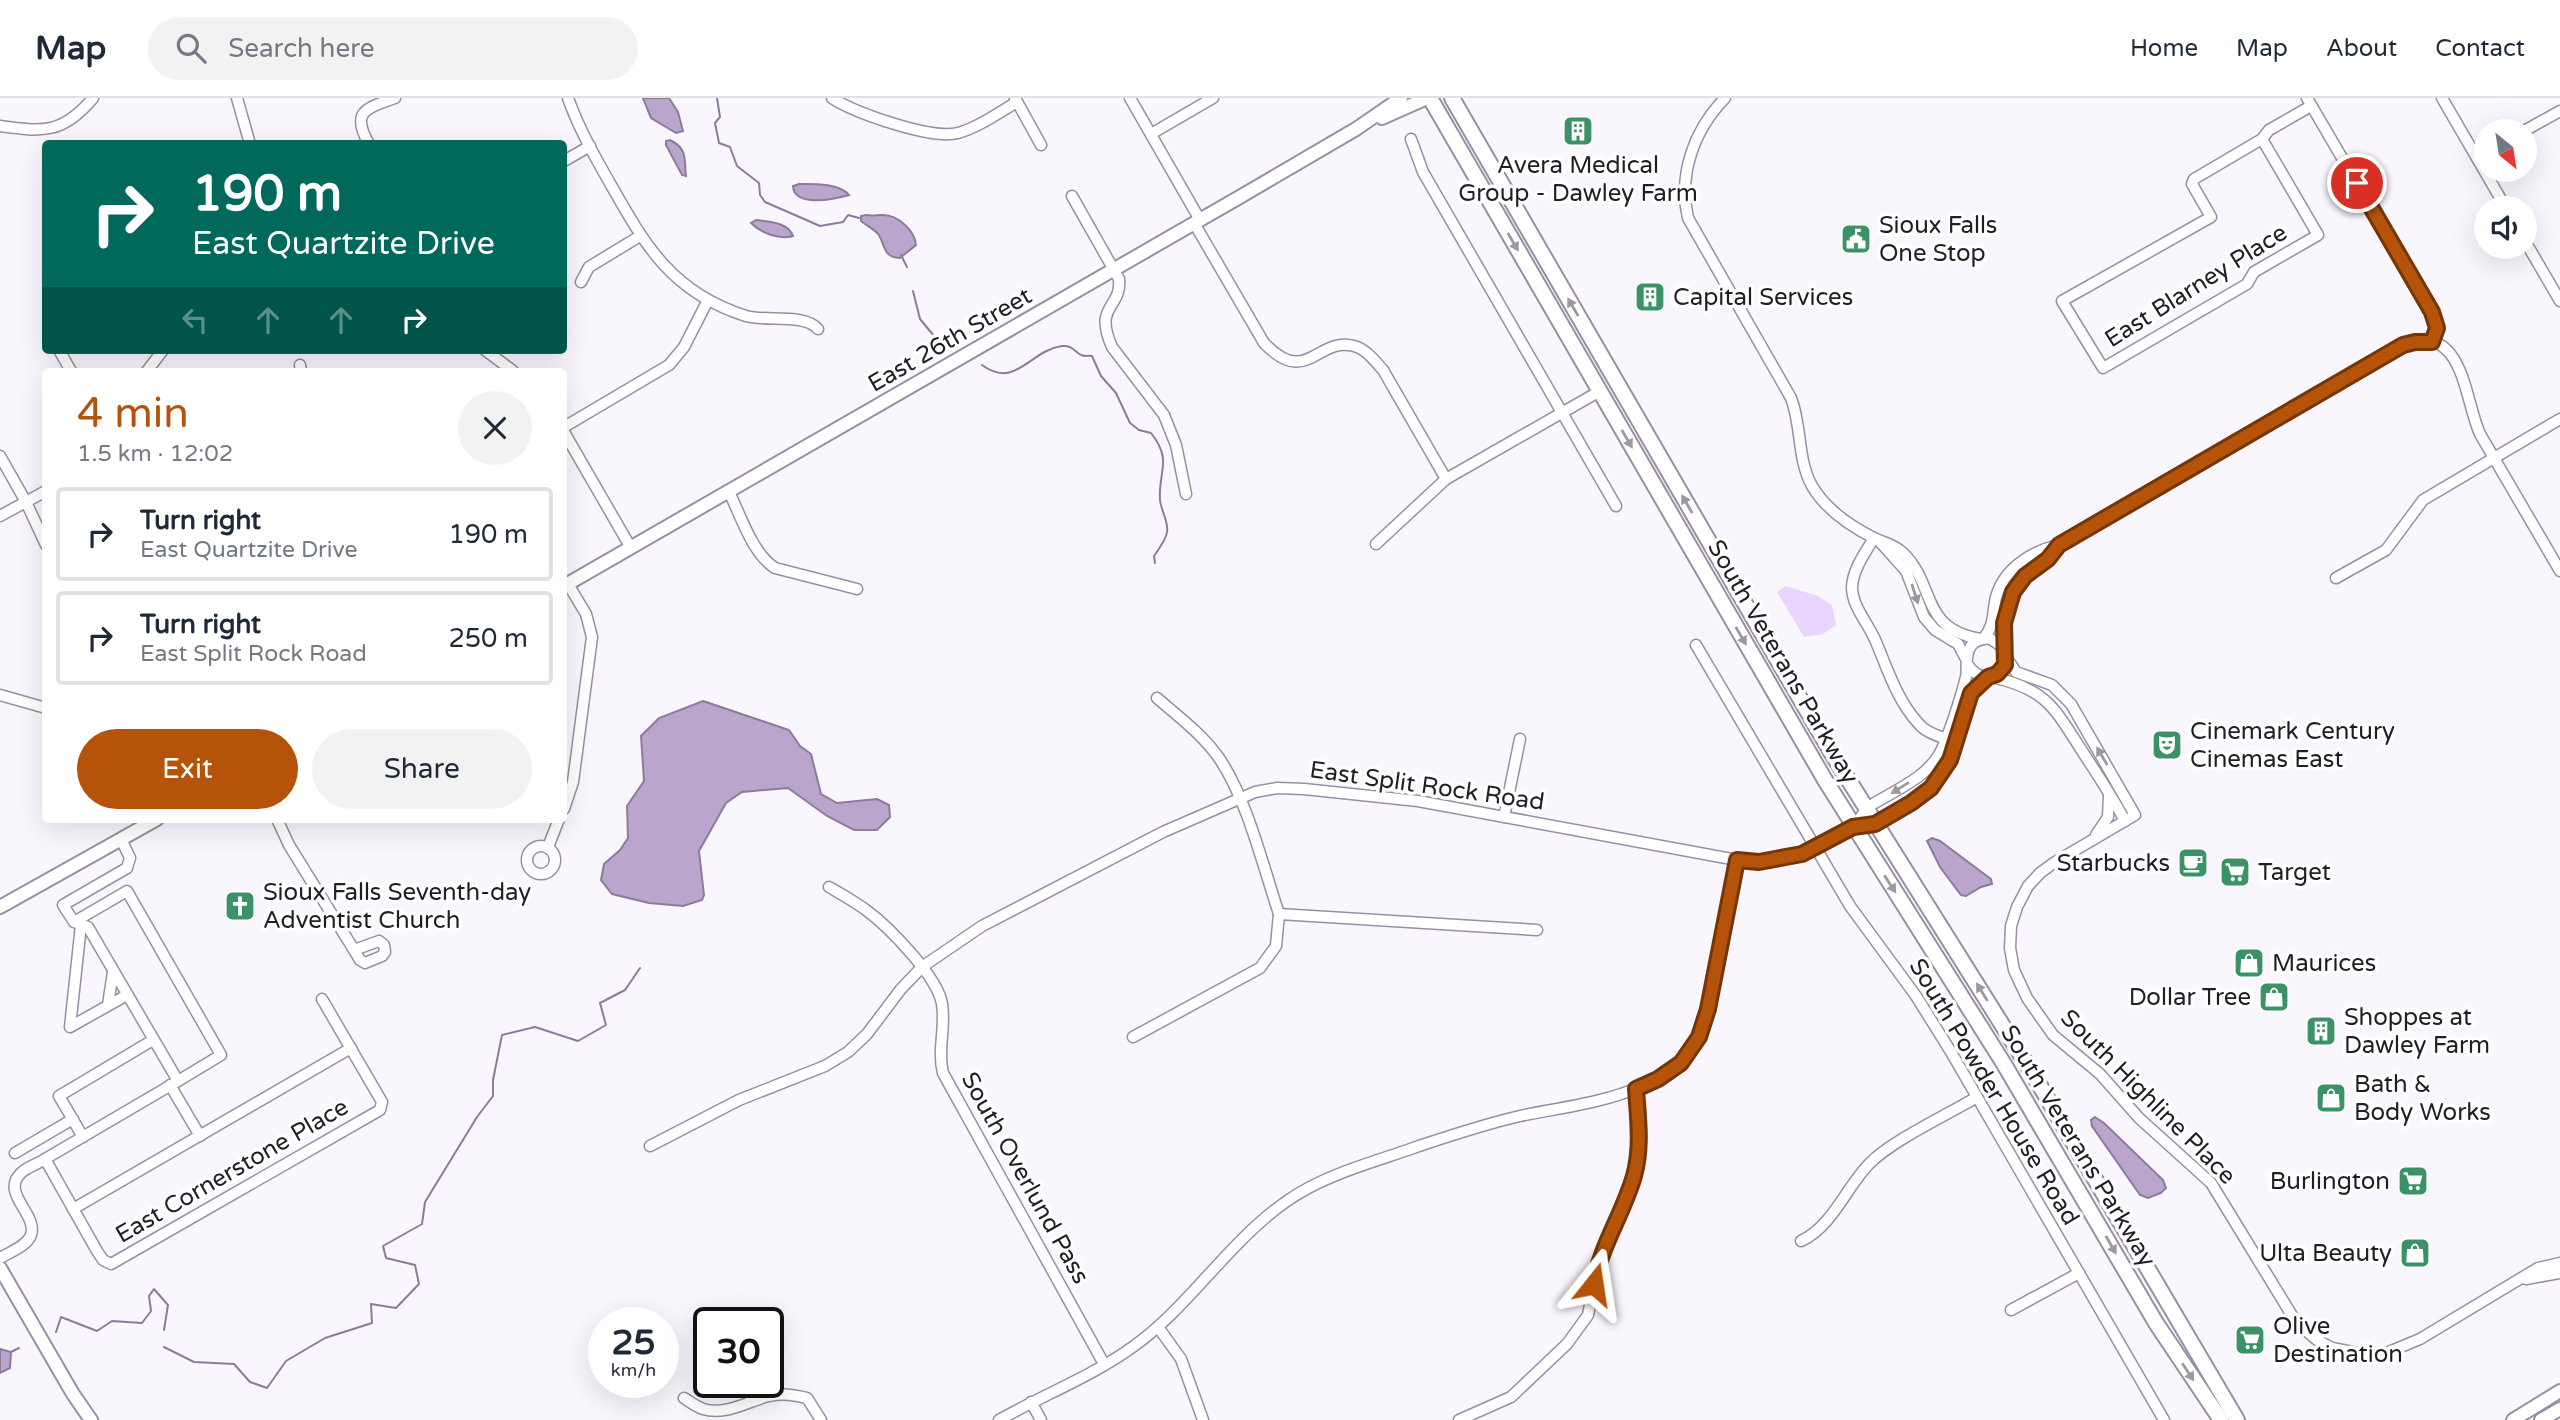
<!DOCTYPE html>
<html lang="en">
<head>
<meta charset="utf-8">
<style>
  body { margin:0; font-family:"Varela Round",sans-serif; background:#f2f2f3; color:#1f2937; height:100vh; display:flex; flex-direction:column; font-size:26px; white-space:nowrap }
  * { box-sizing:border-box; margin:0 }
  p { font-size:23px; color:#747a83 }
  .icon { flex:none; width:38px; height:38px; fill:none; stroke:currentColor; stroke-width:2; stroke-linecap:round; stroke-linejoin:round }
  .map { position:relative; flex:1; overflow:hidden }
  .panel { position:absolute; left:42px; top:270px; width:525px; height:455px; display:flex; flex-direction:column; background:#fff; border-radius:7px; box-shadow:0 7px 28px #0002 }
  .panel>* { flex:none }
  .top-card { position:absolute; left:42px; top:42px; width:525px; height:214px; border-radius:7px; box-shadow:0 7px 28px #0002; background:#00695c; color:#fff; overflow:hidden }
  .needle { width:46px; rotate:150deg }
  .fabs { position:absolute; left:2474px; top:21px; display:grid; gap:14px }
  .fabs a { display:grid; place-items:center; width:63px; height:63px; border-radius:50%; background:#fff; box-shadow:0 7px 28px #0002; font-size:35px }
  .speed { position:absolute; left:588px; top:1209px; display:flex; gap:14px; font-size:35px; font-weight:700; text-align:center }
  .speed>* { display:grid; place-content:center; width:91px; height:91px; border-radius:50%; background:#fff; box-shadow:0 7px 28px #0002; line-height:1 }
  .speed small { font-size:18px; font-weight:400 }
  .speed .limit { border:4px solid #111; border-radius:10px; background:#fff; color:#111 }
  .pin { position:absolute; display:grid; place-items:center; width:60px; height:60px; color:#fff; margin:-30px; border:4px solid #fff; border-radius:50%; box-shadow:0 2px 7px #0007 }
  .me { position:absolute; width:77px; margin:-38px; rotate:15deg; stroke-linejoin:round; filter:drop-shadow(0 0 5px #0008) }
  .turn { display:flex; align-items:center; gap:24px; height:147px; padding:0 35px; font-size:32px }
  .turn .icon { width:91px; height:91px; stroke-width:2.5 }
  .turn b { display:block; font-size:49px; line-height:60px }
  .lanes { display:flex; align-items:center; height:66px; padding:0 35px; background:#0003; justify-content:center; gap:35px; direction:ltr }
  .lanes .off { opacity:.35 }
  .round { display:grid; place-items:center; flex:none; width:74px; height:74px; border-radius:37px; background:#f2f2f3 }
  .headline { display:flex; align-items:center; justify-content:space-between; height:119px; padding:0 35px }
  h1 { font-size:42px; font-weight:600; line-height:52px; color:#b45309 }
  .primary-button { display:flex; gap:14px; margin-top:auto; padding:14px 35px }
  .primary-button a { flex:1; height:80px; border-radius:42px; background:#b45309; color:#fff; font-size:28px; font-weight:600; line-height:80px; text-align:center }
  .primary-button a+a { background:#f2f2f3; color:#1f2937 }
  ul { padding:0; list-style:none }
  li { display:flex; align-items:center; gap:21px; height:94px; margin:0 14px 10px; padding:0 21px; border:4px solid #e0e1e3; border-radius:7px }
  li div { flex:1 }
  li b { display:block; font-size:26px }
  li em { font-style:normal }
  header { display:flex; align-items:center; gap:42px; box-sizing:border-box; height:98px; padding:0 35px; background:#fff; border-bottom:2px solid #e0e1e3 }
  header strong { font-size:33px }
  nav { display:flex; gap:38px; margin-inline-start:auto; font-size:24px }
  .search { width:490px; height:63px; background:#f2f2f3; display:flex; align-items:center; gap:18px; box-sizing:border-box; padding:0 24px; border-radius:38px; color:#747a83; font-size:26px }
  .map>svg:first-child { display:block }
</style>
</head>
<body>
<header>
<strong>Map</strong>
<div class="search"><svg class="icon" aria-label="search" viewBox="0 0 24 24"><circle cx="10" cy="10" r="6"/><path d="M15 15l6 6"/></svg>Search here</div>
<nav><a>Home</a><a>Map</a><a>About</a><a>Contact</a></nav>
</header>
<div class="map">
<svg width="2560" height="1322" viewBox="0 0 2560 1322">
  <rect width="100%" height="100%" fill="#faf6fe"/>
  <polygon fill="#ead5fe" points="1786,488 1818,498 1832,507 1836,527 1823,536 1804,539 1777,494"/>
  <g fill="#baa5cd" stroke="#8c7c9b" stroke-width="2">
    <polygon points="643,0 669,0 678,14 683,33 676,35 651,20"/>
    <path d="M670 42C688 51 684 61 686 78L682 77 666 47V43Z"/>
    <path d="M799 86C814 86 839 85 849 97 835 101 794 110 793 88Z"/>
    <path d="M866 117C872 118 877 117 883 117 898 117 915 133 916 147L900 160C884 160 885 148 879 137 874 131 867 128 861 123V118Z"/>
    <path d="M756 122C769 124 788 124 793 138 779 142 761 135 751 125Z"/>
    <polygon points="703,603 789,632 800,648 811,656 821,696 837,705 877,701 889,707 890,719 877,732 854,732 827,718 788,690 742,694 726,705 699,753 704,797 702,802 683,808 649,805 612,796 601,782 604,766 620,752 628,740 627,708 644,683 641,638 659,620"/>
    <polygon points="1932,740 1940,743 1991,781 1992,786 1981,789 1966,798 1961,797 1940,769 1927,743"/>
    <polygon points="2095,1019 2104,1025 2163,1082 2166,1090 2161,1095 2148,1100 2140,1097 2092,1028 2091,1022"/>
    <polygon points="0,1251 11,1254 10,1270 0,1275"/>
  </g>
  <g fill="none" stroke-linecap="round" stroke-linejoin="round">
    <g stroke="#8c7c9b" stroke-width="2">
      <polyline points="717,0 720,19 715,25 719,45 730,49 737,68 759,85 760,97 765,104 820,128 843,124 848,117 859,120"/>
      <polyline points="901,157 907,169"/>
      <polyline points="913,193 920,221 939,244"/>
      <path d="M982 267C1016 292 1030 252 1062 248 1072 247 1074 253 1081 257 1085 259 1089 257 1092 258L1101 278 1116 295 1130 325 1139 332 1151 335C1173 363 1158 373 1160 402 1161 413 1169 424 1167 434 1166 442 1158 452 1154 458L1155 465"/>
      <polyline points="56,1234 61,1219 97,1233 112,1223 142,1225 151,1213 149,1198 154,1191 168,1207 164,1232"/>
      <polyline points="164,1249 194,1264 234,1266 250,1284 267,1290 286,1263 325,1240 372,1225 371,1206 396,1210 419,1186 415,1167 386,1160 383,1148 422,1126 425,1104 477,1019 493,998 493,982 502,937 535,929 578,943 606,927 600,905 625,892 640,870"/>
      <polyline points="11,1254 19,1250"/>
    </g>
    <g stroke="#998fa3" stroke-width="13">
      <g id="minor">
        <polyline points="237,0 250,46"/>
        <path d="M568 0C579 31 595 59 611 87 646 149 673 195 746 218 767 224 804 215 818 231"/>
        <path d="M832 0C855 15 932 42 958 35 979 29 998 15 1017 4"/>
        <polyline points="1015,0 1041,47"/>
        <polyline points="1130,0 1200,122"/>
        <path d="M1725 0C1694 32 1678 76 1688 120L1791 300C1802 328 1797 361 1812 388 1826 412 1850 428 1874 440 1884 445 1893 446 1902 454 1937 487 1919 531 1981 541"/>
        <polyline points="2307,0 2432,214 2436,230 2432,244"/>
        <polyline points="2442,0 2506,110"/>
        <path d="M0 28C43 34 63 36 93 0"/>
        <polyline points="2524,33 2560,13"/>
        <polyline points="1151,36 1213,0"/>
        <polyline points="1411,41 1423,74 1616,408"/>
        <polyline points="2262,41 2318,137 2254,174 2247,186 2103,270 2062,203 2211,119 2192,86 2194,81 2262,41 2269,32 2311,8"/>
        <path d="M369 46C350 13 367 10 395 0"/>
        <polyline points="2477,60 2487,54"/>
        <polyline points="564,63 590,48"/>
        <path d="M1072 98 1119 181C1122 211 1093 206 1112 249L1164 317 1176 347 1186 396"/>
        <path d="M1194 125 1264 245C1307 290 1317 238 1354 248 1366 251 1375 263 1383 272L1446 381"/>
        <polyline points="2525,143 2560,203"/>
        <polyline points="581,184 589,169 640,138"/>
        <polyline points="59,252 71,273"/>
        <polyline points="485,252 513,273"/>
        <polyline points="300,267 301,273"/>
        <polyline points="147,273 163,252"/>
        <polyline points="564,329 669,267 684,249 708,202"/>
        <polyline points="564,334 631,450"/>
        <polyline points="0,358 26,404 46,447"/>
        <path d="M729 394C741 418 752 455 775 470L857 491"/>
        <polyline points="0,418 46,393"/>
        <path d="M1874 440C1865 455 1853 471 1852 489 1852 509 1869 526 1876 544 1888 572 1897 602 1918 625 1925 634 1936 637 1946 641"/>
        <polyline points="1880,444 1906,473 1924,519 1935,532 1958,546 1966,561"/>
        <polyline points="1376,446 1446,381 1600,293"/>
        <polyline points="2336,480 2386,452 2423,402 2560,321"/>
        <path d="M1983 541C1995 527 1992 516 1996 499 2004 470 2032 453 2059 447L2403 247C2464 223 2464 301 2480 336L2560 473"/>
        <polyline points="1696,547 1850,808 1916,898 1951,954 2164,1322"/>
        <path d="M2003 549C2004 522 2007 496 2026 477 2037 466 2049 460 2059 447"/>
        <polyline points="2006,559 2016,574 2052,587 2071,606 2135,717 2055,764 2040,775 2028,788 2017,809 2011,828 2010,850 2014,872 2027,900 2053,937 2100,976 2139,1020 2211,1085 2296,1224 2317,1242 2332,1250 2363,1256 2386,1255 2420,1241 2538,1170 2560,1165"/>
        <path d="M1992 579C2046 591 2054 609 2082 653 2097 676 2112 698 2125 723"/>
        <polyline points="0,597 46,610"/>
        <polyline points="564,711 573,684 592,539 586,516 568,486"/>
        <polyline points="1504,719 1520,641"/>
        <polyline points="277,721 289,747 354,852 360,862 365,865 382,858 385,854 384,847 379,843 354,852"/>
        <polyline points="1853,728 1875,726 1911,705 1931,689 1950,662 1968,599 1973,591 1988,579"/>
        <polyline points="2096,737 2108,719 2109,697"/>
        <circle cx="541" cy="762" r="14"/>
        <polyline points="548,749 559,721"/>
        <path d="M829 789C841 796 854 803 866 812 888 828 938 879 942 906 946 930 937 952 943 975L1104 1266"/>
        <polyline points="1279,816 1537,832"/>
        <polyline points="74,824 127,793 221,957 178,983 88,829 74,824 63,807 127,770 130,760 121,741"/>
        <polyline points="81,827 70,929 127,897"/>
        <polyline points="108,907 113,874"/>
        <path d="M1133 939 1260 870 1276 848 1279 816C1263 768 1247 701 1219 660 1202 636 1179 619 1157 600"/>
        <polyline points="170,987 200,1038"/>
        <polyline points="83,1039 59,998 153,942"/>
        <path d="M650 1048 739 1002 825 968 848 954 867 936 901 891 922 869 982 828 1163 734 1255 694 1277 690 1304 691 1418 703 1737 762C1778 766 1818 755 1852 729 1860 723 1863 712 1873 706 1896 692 1927 679 1940 655 1949 637 1961 599 1966 579 1968 569 1964 557 1971 548 1975 542 1982 541 1989 540L2003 549C2008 560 2006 568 1997 576 1985 582 1975 578 1968 567"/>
        <polyline points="15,1055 73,1021"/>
        <polyline points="45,1061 178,983"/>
        <polyline points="73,1111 351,950"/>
        <path d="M1801 1143C1833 1128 1846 1089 1870 1065 1893 1042 1947 1017 1977 999"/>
        <path d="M0 1160C10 1154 27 1148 31 1137 38 1116 0 1095 21 1075 27 1069 38 1066 45 1061L97 1153 103 1162 111 1166 380 1012 382 1004 322 901"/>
        <polyline points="2526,1181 2560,1175"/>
        <polyline points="2011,1212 2079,1175"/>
        <polyline points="1158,1229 1181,1261 1203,1322"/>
        <path d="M684 1300C690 1304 697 1309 703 1311 726 1318 748 1303 769 1298 783 1295 794 1297 807 1300L821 1322"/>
        <polyline points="1031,1304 1041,1322"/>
        <path d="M999 1322C1043 1297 1093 1278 1134 1248 1191 1207 1229 1143 1287 1103 1325 1076 1375 1064 1419 1048 1452 1037 1485 1026 1520 1018 1586 1004 1677 999 1704 926L1737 762"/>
        <polyline points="1459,1322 1511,1299 1567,1246 1588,1217 1598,1166 1633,1080 1638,1057 1636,991"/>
      </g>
    </g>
    <g stroke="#998fa3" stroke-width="16">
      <g id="major">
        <polyline points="1382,20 1427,0"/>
        <polyline points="564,488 1238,100 1356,31 1401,0"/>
        <polyline points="0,809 157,721"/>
        <polyline points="0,1170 73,1296 91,1322"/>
        <polyline points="2513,1322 2560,1293"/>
        <polyline points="2541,1322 2560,1311"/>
      </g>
    </g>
    <g stroke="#998fa3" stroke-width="18">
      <g id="highway">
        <polyline points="1430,0 1825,682 2004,966 2156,1225 2221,1322"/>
        <polyline points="1452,0 1831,654 2033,976 2237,1322"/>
      </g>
    </g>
    <use href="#minor" stroke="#fff" stroke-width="10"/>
    <use href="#major" stroke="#fff" stroke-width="12"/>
    <use href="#highway" stroke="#fff" stroke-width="14"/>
  </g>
  <defs><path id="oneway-solid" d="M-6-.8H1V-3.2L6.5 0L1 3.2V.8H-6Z" transform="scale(1.75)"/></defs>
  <g fill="#9b999d">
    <use href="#oneway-solid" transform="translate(1513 144) rotate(60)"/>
    <use href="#oneway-solid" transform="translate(1573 209) rotate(-120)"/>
    <use href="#oneway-solid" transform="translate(1627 341) rotate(60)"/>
    <use href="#oneway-solid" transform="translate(1687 406) rotate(-120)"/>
    <use href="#oneway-solid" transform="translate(1915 496) rotate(72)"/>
    <use href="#oneway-solid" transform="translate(1741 538) rotate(60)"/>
    <use href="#oneway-solid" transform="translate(2102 658) rotate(-120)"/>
    <use href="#oneway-solid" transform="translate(1900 690) rotate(148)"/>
    <use href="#oneway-solid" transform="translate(1890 786) rotate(57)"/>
    <use href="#oneway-solid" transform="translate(1982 894) rotate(-122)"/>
    <use href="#oneway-solid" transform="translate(2111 1147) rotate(60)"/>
    <use href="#oneway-solid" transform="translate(2188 1274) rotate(57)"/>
  </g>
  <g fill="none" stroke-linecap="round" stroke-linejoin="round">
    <g stroke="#753606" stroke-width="18">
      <path id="route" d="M1594 1186C1601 1147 1623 1116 1634 1078 1642 1049 1638 1021 1636 991L1658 981 1681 965 1699 939 1708 911 1737 762 1759 764 1802 756 1853 729 1875 726 1911 705 1931 690 1950 662 1971 595 1988 579 1997 576 2005 567 2004 525 2013 494 2025 478 2048 461 2059 447 2403 247 2415 244H2432L2437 230 2432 214 2357 85"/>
    </g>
    <use href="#route" stroke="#b45309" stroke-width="12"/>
  </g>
  <defs>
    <g id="building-square" transform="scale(1.575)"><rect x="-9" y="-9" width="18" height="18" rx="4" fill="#3b9266" stroke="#fff"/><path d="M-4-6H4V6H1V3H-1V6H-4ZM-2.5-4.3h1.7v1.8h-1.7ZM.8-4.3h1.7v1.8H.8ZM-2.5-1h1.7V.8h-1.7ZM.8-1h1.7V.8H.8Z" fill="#fff"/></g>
    <g id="civic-square" transform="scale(1.575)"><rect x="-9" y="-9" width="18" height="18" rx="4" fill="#3b9266" stroke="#fff"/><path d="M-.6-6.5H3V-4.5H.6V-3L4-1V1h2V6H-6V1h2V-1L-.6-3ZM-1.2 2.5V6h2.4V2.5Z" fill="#fff"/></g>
    <g id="theatre-square" transform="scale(1.575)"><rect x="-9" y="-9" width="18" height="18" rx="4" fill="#3b9266" stroke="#fff"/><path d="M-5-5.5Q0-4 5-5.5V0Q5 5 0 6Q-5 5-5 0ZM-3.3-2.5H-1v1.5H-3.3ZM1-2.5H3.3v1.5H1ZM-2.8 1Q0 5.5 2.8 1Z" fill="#fff"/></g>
    <g id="cafe-square" transform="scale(1.575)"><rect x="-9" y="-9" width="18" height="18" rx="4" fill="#3b9266" stroke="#fff"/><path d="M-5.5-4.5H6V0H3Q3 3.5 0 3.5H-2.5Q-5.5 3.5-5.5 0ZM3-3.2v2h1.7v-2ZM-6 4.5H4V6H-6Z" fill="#fff"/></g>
    <g id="supermarket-square" transform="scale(1.575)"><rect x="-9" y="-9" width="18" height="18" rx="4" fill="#3b9266" stroke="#fff"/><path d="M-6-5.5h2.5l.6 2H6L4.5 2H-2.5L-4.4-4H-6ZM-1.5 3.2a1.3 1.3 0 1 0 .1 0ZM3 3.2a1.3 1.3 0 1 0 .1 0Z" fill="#fff"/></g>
    <g id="church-square" transform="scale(1.575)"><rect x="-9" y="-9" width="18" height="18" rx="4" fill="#3b9266" stroke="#fff"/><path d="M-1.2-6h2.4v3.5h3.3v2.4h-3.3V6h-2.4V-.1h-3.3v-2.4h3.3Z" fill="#fff"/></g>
    <g id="shop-square" transform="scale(1.575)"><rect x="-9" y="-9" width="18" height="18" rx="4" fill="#3b9266" stroke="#fff"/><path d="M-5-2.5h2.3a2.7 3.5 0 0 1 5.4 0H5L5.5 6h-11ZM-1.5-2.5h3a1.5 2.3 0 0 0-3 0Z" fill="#fff"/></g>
  </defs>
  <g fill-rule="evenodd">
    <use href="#building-square" x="1578" y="33"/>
    <use href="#civic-square" x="1856" y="141"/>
    <use href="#building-square" x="1650" y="199"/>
    <use href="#theatre-square" x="2167" y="647"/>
    <use href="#cafe-square" x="2193" y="765"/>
    <use href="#supermarket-square" x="2235" y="774"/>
    <use href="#church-square" x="240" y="808"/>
    <use href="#shop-square" x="2249" y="865"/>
    <use href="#shop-square" x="2274" y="899"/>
    <use href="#building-square" x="2321" y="933"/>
    <use href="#shop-square" x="2331" y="1000"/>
    <use href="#supermarket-square" x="2413" y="1083"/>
    <use href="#shop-square" x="2415" y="1155"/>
    <use href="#supermarket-square" x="2250" y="1242"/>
  </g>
  <g text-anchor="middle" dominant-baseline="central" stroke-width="7" stroke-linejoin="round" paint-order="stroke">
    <g font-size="24" fill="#211d25" stroke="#fff" text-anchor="start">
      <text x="1578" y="67" text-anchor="middle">Avera Medical<tspan x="1578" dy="28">Group - Dawley Farm</tspan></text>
      <text x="1879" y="127">Sioux Falls<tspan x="1879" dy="28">One Stop</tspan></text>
      <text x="1673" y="199">Capital Services</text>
      <text x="2190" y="633">Cinemark Century<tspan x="2190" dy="28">Cinemas East</tspan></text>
      <text x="2170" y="765" text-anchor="end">Starbucks</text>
      <text x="2258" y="774">Target</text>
      <text x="263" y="794">Sioux Falls Seventh-day<tspan x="263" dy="28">Adventist Church</tspan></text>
      <text x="2272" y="865">Maurices</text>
      <text x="2251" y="899" text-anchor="end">Dollar Tree</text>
      <text x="2344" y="919">Shoppes at<tspan x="2344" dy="28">Dawley Farm</tspan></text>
      <text x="2354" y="986">Bath &amp;<tspan x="2354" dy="28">Body Works</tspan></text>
      <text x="2390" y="1083" text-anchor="end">Burlington</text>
      <text x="2392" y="1155" text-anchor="end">Ulta Beauty</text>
      <text x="2273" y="1228">Olive<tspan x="2273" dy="28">Destination</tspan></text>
    </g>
    <g font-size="24" fill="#211d25" stroke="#fff">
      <text transform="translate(2196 188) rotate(-32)">East Blarney Place</text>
      <text transform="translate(950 242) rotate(-30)">East 26th Street</text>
      <text transform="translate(1783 564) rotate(60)">South Veterans Parkway</text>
      <text transform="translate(1427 688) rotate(8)">East Split Rock Road</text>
      <text transform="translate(1994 994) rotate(59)">South Powder House Road</text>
      <text transform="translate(2148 999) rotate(45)">South Highline Place</text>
      <text transform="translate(2078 1048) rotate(59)">South Veterans Parkway</text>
      <text transform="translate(232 1073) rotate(-30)">East Cornerstone Place</text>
      <text transform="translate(1025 1080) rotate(61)">South Overlund Pass</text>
    </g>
  </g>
</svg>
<div class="fabs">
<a><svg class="needle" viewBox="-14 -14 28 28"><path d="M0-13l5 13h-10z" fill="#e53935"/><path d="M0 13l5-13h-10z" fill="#747a83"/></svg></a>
<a><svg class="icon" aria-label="sound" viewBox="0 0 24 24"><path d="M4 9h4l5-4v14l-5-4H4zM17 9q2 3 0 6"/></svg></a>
</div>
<div class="speed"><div>25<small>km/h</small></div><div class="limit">30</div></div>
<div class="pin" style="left:2357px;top:85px;background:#d93025"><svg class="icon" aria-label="arrive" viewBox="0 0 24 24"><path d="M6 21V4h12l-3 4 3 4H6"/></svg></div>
<svg class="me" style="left:1594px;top:1186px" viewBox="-20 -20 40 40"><path d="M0-17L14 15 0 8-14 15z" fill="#b45309" stroke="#fff" stroke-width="4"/></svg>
<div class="top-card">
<div class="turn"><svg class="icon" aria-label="right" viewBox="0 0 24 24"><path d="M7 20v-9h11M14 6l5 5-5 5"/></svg><div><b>190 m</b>East Quartzite Drive</div></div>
<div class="lanes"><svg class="icon off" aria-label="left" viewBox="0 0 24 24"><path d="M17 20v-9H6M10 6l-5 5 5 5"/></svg><svg class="icon off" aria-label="ahead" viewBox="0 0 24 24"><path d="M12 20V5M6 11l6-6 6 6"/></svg><svg class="icon off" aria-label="ahead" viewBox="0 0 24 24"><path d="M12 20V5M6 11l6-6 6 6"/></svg><svg class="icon" aria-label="right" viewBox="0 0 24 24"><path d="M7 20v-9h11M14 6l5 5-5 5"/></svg></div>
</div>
<section class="panel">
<div class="headline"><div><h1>4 min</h1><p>1.5 km · 12:02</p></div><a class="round"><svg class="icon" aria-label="close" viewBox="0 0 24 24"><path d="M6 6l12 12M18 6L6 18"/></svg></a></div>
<ul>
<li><svg class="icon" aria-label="right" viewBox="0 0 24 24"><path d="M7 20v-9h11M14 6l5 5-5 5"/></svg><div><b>Turn right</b><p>East Quartzite Drive</p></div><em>190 m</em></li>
<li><svg class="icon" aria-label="right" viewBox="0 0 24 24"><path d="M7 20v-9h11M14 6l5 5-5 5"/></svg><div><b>Turn right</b><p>East Split Rock Road</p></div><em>250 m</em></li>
</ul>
<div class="primary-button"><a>Exit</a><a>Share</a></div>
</section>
</div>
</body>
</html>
